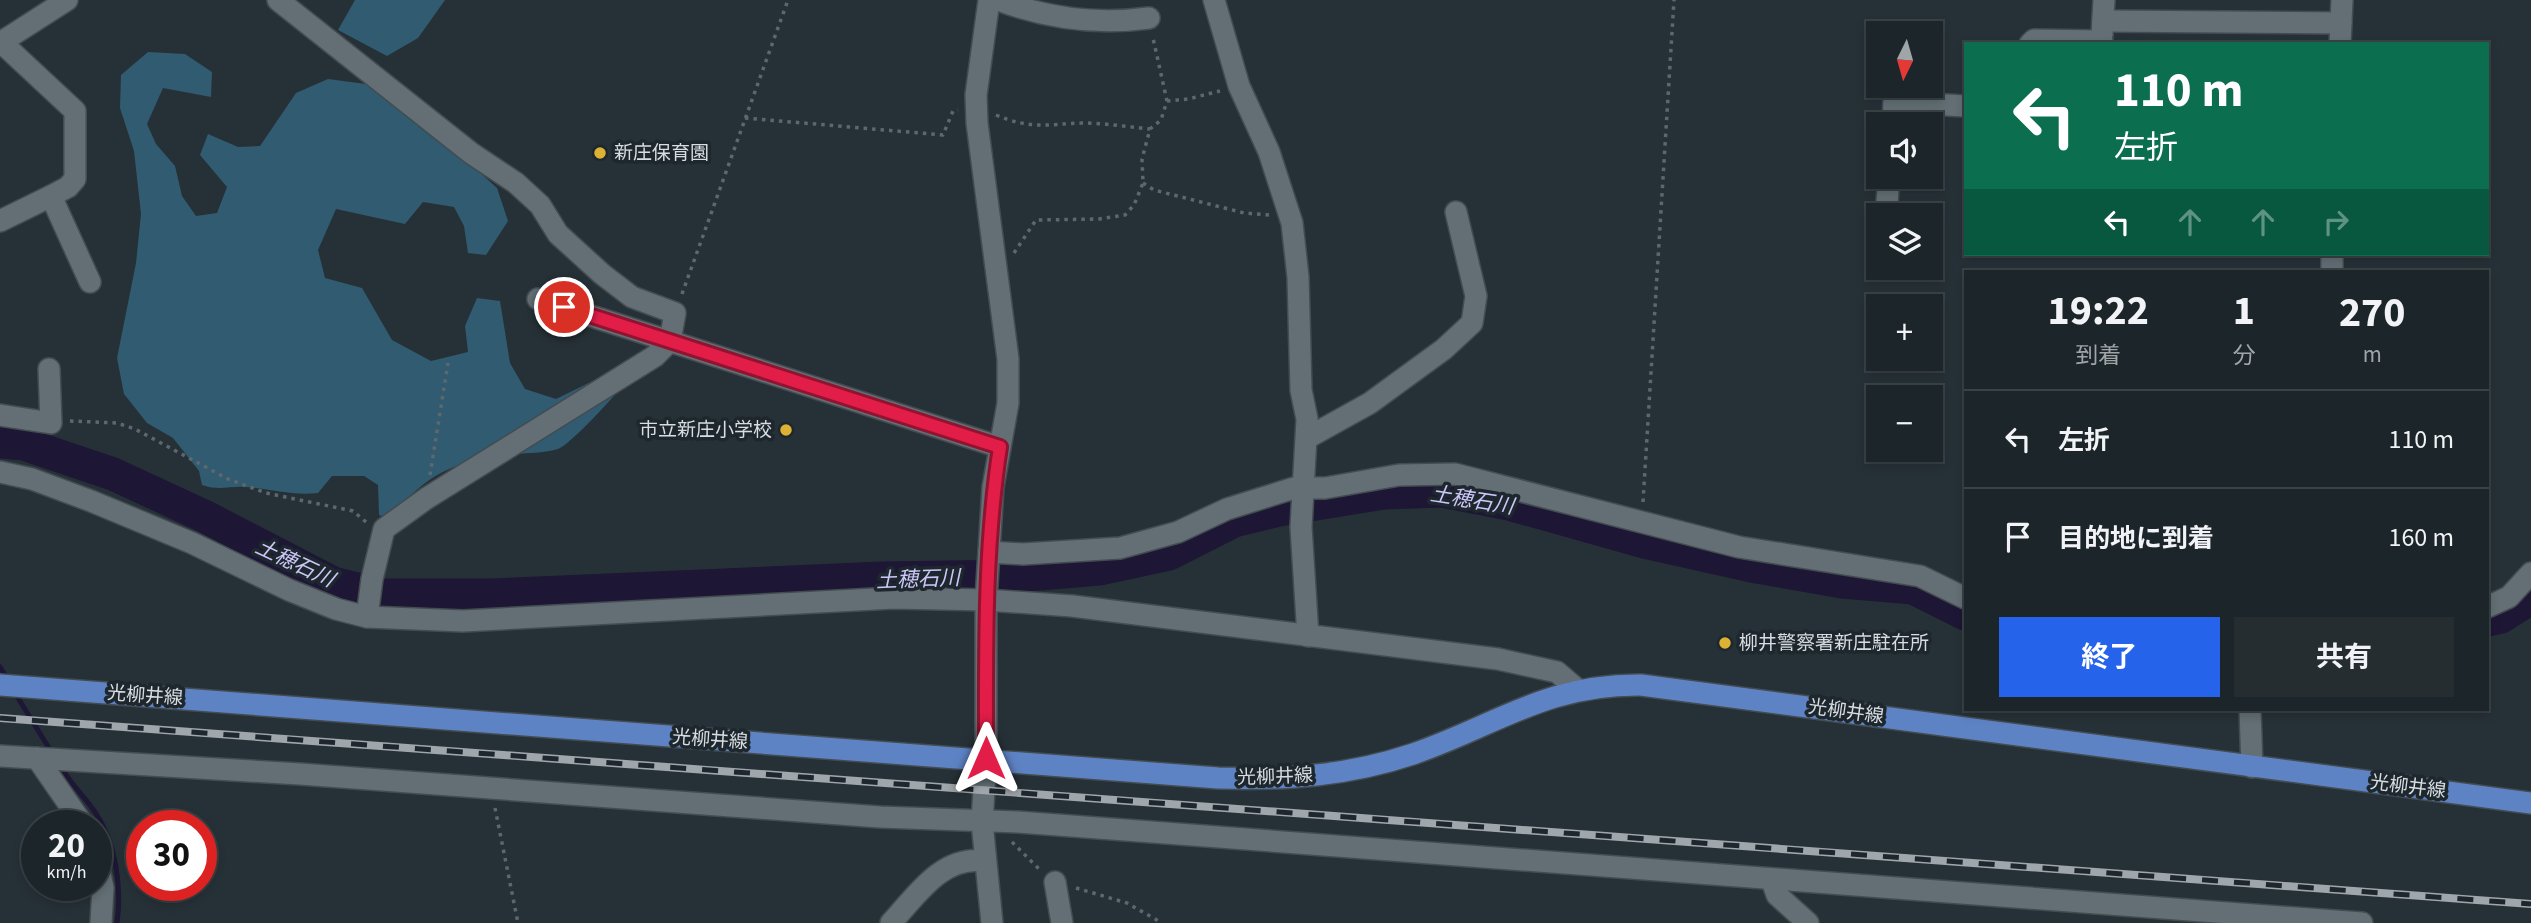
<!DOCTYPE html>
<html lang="ja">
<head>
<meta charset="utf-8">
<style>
  body { margin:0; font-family:"Source Sans 3","Noto Sans JP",sans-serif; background:#252d31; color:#f1f3f6; height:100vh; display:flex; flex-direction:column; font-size:26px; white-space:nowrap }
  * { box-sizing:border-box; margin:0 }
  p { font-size:23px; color:#a0a5a8 }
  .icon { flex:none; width:38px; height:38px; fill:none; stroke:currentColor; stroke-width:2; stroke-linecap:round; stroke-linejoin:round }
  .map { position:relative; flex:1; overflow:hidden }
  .side { position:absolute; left:1964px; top:270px; width:525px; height:441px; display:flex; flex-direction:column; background:#1c2529; border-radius:0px; box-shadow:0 4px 10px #0003,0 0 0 2px #3a4246 }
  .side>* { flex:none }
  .hud { position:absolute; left:1964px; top:42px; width:525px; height:214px; border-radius:0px; box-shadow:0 4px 10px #0003,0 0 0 2px #3a4246; background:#0b6e4f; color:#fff; overflow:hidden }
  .needle { width:46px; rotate:185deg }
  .fabs { position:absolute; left:1866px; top:21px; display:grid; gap:14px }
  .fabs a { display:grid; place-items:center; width:77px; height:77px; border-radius:0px; background:#1c2529; box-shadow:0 4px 10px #0003,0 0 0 2px #3a4246; font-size:35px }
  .speed { position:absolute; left:21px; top:810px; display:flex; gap:14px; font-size:35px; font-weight:700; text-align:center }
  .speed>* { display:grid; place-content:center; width:91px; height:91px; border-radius:50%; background:#1c2529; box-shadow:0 4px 10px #0003,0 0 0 2px #3a4246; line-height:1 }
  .speed small { font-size:18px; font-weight:400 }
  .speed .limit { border:10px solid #d22; background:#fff; color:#111 }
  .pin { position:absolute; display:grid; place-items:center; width:60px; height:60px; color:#fff; margin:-30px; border:4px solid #fff; border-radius:50%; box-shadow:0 2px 7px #0007 }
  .me { position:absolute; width:77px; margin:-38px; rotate:0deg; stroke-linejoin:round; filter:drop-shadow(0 0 5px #0008) }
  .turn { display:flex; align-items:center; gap:24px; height:147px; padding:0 35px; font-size:32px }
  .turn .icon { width:91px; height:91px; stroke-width:2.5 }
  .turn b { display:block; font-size:49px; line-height:60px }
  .lanes { display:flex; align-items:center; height:66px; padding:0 35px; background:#0003; justify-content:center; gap:35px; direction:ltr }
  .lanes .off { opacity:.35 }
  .eta { display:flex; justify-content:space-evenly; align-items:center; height:119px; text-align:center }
  .eta b { font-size:42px; font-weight:700; line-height:49px }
  .cta { display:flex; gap:14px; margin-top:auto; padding:14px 35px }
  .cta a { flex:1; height:80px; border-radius:0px; background:#2563eb; color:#fff; font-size:28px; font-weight:700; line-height:80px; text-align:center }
  .cta a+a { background:#252d31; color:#f1f3f6 }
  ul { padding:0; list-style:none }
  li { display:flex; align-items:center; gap:21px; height:98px; padding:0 35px; border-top:2px solid #3a4246 }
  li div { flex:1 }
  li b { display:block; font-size:26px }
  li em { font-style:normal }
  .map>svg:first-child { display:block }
</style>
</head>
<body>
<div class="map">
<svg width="2531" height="923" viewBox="0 0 2531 923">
  <rect width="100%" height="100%" fill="#263137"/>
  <g fill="#315b71">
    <polygon points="355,0 445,0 418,38 387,56 338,30"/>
    <path d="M148 52 185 54 212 72 211 97 163 88 147 124 156 144 175 166 182 196 196 216 217 213 227 187 200 155 208 134 238 147 260 146 296 93 328 79 366 84 380 89 432 129 497 188 508 221 486 255 468 253 464 226 454 207 423 202 405 224 336 209 318 250 325 278 362 288 392 340 431 361 468 352 465 326 477 298 500 301 510 363 525 389 556 399 605 375 626 381C619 392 570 445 558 449 545 453 529 453 515 454 460 460 424 472 392 519L379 515 378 485 364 476H332L318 493C293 496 270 489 246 487 228 486 220 491 202 485L199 471 173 438 147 423 124 394 117 358 136 263 141 214 134 151 120 108 121 75Z"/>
  </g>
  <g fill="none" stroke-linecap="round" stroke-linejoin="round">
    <g stroke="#1d1635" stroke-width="5">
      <polyline points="0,667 7,678"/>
      <polyline points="15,693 52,753"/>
      <path d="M59 764C69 782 84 796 95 812 116 843 122 887 117 923"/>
    </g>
    <g stroke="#1d1635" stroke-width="33">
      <polyline points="0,442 24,444 113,474 206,517 333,583 382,595 493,595 882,578 1016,576 1099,569 1169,554 1234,521 1279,510 1384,493 1442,491 1509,504 1648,543 1751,566 1842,582 1913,588 1965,614"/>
      <polyline points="2487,620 2501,617 2531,598"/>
    </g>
    <g stroke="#434c51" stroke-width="24">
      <g id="minor">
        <polyline points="278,0 471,153 516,183 540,205 558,234 602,274 632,297 675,313 670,341 655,356 427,498 384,529 372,579 367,617"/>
        <polyline points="989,0 976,95 977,123 1008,359 1008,403 993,487 986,600 986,758 982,822 992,923"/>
        <path d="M998 0C1046 18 1098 25 1149 18"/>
        <polyline points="1214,0 1239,86 1269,152 1292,223 1298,277 1301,390 1307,419 1301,527 1308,636"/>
        <polyline points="2103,21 2341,23"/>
        <polyline points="2102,35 2104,0"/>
        <polyline points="1,42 75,111 75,179 68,187 51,196 90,282"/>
        <polyline points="0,43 67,0"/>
        <polyline points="2030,44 2034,40 2102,41"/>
        <polyline points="2340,44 2342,0"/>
        <polyline points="1893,124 1894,102 1965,106"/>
        <polyline points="1886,215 1889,177"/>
        <polyline points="0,221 51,196"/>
        <polyline points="1883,270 1883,268"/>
        <polyline points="2332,271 2332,254"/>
        <polyline points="538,299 1000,447"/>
        <polyline points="0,415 51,423 49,369"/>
        <polyline points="1307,438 1370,403 1444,349 1472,323 1476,296 1456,212"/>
        <polyline points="0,472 32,479 91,501 192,543 289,590 336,609 367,617 463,621 894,598 986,600 1072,606 1498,659 1557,672 1578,690"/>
        <polyline points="989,552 1023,554 1120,548 1178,532 1227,509 1294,488 1325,488 1399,475 1455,474 1739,547 1920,576 1965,598"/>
        <polyline points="2487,607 2509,597 2531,573"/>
        <polyline points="2250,709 2252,767"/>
        <polyline points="0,756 300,774 880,817 1018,822 2362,923"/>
        <polyline points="37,758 84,826"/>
        <polyline points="96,853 103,888 101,923"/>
        <polyline points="1772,881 1777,895 1808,923"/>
        <polyline points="1055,882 1062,923"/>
        <path d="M891 923C916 896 942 855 984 861"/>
      </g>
    </g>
    <g stroke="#434c51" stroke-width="24">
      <path id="major" d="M0 685 1218 778C1285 780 1348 776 1413 754 1497 725 1546 684 1641 685L2531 803"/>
    </g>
    <g stroke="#5e676d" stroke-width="3.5" stroke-dasharray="3.5 5" stroke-linecap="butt">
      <polyline points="1167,101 1188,99 1220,91"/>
      <path d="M996 115C1031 130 1049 124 1083 123 1105 123 1128 127 1150 129"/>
      <polyline points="745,118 943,135 953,111 958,110"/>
      <polyline points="1143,183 1154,190 1244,213 1269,215"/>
      <polyline points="1014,253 1036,220 1099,219 1125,215 1134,205 1143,183 1142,159 1150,129 1161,120 1167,101 1153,38"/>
      <polyline points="682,294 788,0"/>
      <polyline points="70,421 117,423 135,429 228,479 266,493 353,511 366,522"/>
      <polyline points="430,475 448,363"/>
      <polyline points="1643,502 1674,0"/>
      <polyline points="495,808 518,923"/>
      <polyline points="1012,842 1041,871"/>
      <polyline points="1076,888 1127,903 1162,923"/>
    </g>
    <use href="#minor" stroke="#636f75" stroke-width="21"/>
    <use href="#major" stroke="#5e83c5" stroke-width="21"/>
    <g stroke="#a0a7ac" stroke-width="8">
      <polyline id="rail" points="0,718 2531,904"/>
    </g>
    <use href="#rail" stroke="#1d272d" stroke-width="5" stroke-dasharray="16" stroke-linecap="butt"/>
  </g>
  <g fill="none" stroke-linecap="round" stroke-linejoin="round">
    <g stroke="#92132f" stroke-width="18">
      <path id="route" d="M564 307 1000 447C984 550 986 655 986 758"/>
    </g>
    <use href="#route" stroke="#e11d48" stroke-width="12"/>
  </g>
  <g fill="#ddb133" stroke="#1d272d" stroke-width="2.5">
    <circle cx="600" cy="153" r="7"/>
    <circle cx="786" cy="430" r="7"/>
    <circle cx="1725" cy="643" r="7"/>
  </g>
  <g text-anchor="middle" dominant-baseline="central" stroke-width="7" stroke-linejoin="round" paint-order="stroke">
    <g font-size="19" fill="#d7dde1" stroke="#1d272d" text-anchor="start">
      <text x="614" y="153">新庄保育園</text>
      <text x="772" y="430" text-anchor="end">市立新庄小学校</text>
      <text x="1739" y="643">柳井警察署新庄駐在所</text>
    </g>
    <g font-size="19" fill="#d7dde1" stroke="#1d272d">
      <text transform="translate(145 696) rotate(4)">光柳井線</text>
      <text transform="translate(1846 712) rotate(8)">光柳井線</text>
      <text transform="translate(710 740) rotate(4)">光柳井線</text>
      <text transform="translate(1275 777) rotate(-2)">光柳井線</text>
      <text transform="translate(2408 787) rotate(7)">光柳井線</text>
    </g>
    <g font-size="21" font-style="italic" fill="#cdc6f9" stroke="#1d272d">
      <text transform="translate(1472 500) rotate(9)">土穂石川</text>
      <text transform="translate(295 563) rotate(25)">土穂石川</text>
      <text transform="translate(918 579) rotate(-2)">土穂石川</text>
    </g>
  </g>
</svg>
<div class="fabs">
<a><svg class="needle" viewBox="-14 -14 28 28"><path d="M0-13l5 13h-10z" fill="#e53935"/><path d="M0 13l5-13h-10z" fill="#a0a5a8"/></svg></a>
<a><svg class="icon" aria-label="sound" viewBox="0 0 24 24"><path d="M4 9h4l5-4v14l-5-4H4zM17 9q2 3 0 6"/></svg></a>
<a><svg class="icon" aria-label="layers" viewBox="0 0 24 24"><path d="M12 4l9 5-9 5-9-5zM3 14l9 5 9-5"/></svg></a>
<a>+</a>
<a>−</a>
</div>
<div class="speed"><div>20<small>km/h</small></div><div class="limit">30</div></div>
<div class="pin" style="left:564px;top:307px;background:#d93025"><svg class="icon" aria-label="arrive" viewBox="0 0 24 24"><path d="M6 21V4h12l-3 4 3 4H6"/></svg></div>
<svg class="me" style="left:986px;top:758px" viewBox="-20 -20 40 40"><path d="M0-17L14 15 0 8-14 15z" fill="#e11d48" stroke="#fff" stroke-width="4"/></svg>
<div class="hud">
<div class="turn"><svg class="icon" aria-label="left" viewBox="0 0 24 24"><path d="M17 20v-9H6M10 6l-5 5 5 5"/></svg><div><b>110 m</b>左折</div></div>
<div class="lanes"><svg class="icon" aria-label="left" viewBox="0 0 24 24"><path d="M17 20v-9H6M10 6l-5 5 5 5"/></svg><svg class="icon off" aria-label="ahead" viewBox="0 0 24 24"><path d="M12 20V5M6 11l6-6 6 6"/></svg><svg class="icon off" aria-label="ahead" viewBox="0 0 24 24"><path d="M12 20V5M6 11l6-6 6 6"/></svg><svg class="icon off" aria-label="right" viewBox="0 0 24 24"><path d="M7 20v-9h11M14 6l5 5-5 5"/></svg></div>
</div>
<section class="side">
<div class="eta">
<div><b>19:22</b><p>到着</p></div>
<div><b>1</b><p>分</p></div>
<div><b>270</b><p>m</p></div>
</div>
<ul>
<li><svg class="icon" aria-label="left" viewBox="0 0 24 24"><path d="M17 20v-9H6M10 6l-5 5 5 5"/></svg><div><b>左折</b></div><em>110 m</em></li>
<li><svg class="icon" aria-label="arrive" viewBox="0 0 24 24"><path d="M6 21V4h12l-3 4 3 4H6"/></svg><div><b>目的地に到着</b></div><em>160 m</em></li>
</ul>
<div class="cta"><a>終了</a><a>共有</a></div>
</section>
</div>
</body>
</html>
